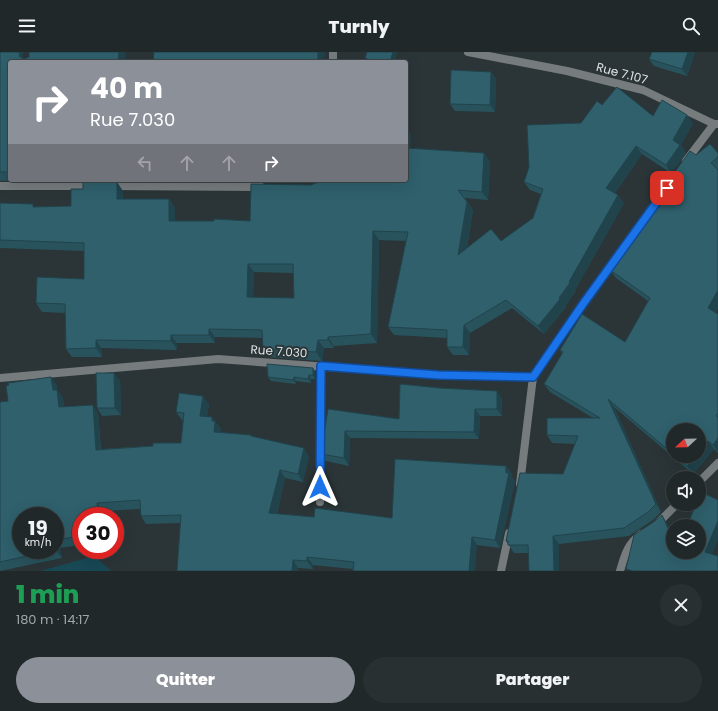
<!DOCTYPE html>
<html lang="fr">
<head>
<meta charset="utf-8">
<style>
  body { margin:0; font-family:Poppins,sans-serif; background:#283031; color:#f1f3f6; height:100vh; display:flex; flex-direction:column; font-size:15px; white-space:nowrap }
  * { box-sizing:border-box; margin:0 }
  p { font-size:13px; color:#a2a6a8 }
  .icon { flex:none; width:22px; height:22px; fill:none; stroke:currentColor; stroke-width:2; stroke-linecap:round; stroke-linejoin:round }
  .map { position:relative; height:519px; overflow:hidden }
  .drawer { display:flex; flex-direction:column; background:#202829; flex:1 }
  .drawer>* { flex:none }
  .guide { position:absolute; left:8px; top:8px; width:400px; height:122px; border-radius:4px; box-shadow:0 4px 16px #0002,0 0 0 1px #3d4446; background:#8c9099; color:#fff; overflow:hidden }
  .needle { width:26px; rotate:248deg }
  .fabs { position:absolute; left:666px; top:371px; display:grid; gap:8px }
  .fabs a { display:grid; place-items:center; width:40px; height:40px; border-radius:50%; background:#202829; box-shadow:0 4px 16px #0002,0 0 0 1px #3d4446; font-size:20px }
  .speed { position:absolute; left:12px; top:455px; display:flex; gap:8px; font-size:20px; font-weight:700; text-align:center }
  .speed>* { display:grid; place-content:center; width:52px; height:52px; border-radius:50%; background:#202829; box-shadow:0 4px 16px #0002,0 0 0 1px #3d4446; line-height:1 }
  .speed small { font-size:10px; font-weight:400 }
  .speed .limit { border:6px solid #d22; background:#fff; color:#111 }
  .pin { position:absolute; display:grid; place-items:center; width:34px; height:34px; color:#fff; margin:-17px; border-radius:8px; box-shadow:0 2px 6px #0006 }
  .me { position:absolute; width:44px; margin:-22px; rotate:0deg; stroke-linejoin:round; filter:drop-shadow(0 0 3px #0008) }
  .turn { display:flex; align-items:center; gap:14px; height:84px; padding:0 16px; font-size:18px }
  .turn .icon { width:52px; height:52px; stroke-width:2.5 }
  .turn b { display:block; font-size:28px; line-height:34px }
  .lanes { display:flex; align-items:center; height:38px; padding:0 16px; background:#0003; justify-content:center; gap:20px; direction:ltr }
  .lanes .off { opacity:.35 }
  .round { display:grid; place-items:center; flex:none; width:42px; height:42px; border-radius:21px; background:#283031 }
  .head { display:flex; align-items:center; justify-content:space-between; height:68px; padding:0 16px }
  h1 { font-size:24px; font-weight:800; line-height:30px; color:#1e9e55 }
  .primary-button { display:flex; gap:8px; margin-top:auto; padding:8px 16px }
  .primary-button a { flex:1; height:46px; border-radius:24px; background:#8c9099; color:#fff; font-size:16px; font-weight:800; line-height:46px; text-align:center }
  .primary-button a+a { background:#283031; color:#f1f3f6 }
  header { display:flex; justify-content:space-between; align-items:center; height:52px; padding:0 16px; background:#202829; font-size:18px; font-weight:800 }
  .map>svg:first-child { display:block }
</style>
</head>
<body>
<header><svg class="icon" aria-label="menu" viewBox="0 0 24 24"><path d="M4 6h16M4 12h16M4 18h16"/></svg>Turnly<svg class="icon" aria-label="search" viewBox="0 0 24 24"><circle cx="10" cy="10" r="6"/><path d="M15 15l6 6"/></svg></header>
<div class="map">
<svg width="718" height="519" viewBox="0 0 718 519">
  <rect width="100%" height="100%" fill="#2b3537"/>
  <polygon fill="#184954" points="87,506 97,506 111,519 40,519"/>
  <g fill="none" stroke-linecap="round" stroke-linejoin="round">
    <g stroke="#767b7d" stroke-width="8">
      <polyline points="333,0 333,10"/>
      <polyline points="468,0 567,19 643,38 714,72 718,72"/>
      <polyline points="686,109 714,72"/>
      <polyline points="0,134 93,134"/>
      <polyline points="109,134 261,135"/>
      <polyline points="0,326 218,307 438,323 533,325 583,252 623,196"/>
      <polyline points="699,430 718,411"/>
      <polyline points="520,432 533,325"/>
      <polyline points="320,450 321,314"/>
      <polyline points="656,473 677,452"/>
      <polyline points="501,519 509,481"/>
      <path d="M620 519C625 502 627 493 641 482"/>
    </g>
  </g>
  <g fill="#28535d" fill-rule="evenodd">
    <polygon points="0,0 23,0 22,4 24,7 29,5 29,0 125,0 125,10 10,10 10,128 18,128 0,129"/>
    <polygon points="397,0 394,10 368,10 365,6"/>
    <polygon points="695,0 687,24 654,14 649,7"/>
    <polygon points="491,20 496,27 495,60 455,59 450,52"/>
    <path d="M602 53 693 71 681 93 686 101 671 121 642 102 615 141 624 151 575 238 576 239 565 254 566 255 544 282 512 256 470 281 469 303H453L447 295V286L394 283 388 275 406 189 379 188 377 291 334 294V296H324L322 309 269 305 263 297V286L215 285V291H177V298L101 296 102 305H72L66 297V261L42 260 36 251 84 227V199L0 196V151L35 155 71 154 123 139V147H169L175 156V169H250L311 133 406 128V75L411 82 410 96 484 101 490 110 488 148 465 146 473 158 467 196 501 189 533 166 541 142 530 138 524 130 581 71ZM254 220 293 221 294 246 253 245Z"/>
    <path d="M718 101V256L715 261 718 262V401L714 397 693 422 614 355 661 460 653 468 629 484 559 492V519H529L528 501H514L506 489 563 422 575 392 552 391 547 383 593 366 550 340 544 332 562 302 560 298 625 290 648 249 616 226 610 218 618 206 615 202 696 103ZM673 378 699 404H673Z"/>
    <polygon points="229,128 320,128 316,130 229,129"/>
    <polygon points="313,316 315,320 315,327 311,327 311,331 296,329 296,332 271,329 268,325"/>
    <polygon points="120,328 121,363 102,364 97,356"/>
    <path d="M57 333V338L63 346 64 355 98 361 101 397 153 394 181 391 183 368H182L176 360 209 352 207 365H212L221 377 220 380 251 383 252 384 309 404 303 430 285 426 277 462 314 465 392 466 506 414 512 422V425L515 429 500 496 477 493 353 517 313 513V517L298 516V519H177L180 471 146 472 141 464 140 457 103 459 81 464V493L60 496 62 506 0 519V350L8 349ZM55 464V498H21Z"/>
    <polygon points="502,346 502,364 480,364 479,387 350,386 349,414 326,409 321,402 328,357 399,367"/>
  </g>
  <g fill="#21434c">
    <polygon points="17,0 23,0 22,4 24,7 20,5"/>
    <polygon points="119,0 125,0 125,10 118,10"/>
    <polygon points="318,0 325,0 324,10 318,10"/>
    <polygon points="393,0 397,0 394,10 390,10"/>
    <polygon points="688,0 695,0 687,24 682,17"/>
    <polygon points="491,20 496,27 495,60 490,53"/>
    <polygon points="687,63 693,71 681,93 686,101 671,121 666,113 673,88"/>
    <polygon points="406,75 411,82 410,104 406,98"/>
    <polygon points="636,94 642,102 612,145 606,136"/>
    <polygon points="484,101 490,110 488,148 482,140"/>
    <polygon points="117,130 123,139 123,156 117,147"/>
    <polygon points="618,143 624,151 575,238 576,239 565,254 566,255 544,282 538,274 569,230"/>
    <polygon points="169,147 175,156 175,178 169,169"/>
    <polygon points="467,150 473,158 464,212 458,203"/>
    <polygon points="373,179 379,188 377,291 371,282"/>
    <polygon points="248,212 254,220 253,253 247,245"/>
    <polygon points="718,238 718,256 713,264 708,256"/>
    <polygon points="464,273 470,281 469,303 463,295"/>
    <polygon points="209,277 215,285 215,291 209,283"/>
    <polygon points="171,283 177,291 177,298 171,289"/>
    <polygon points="328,285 334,294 334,296 328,288"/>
    <polygon points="96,288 101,296 102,305 96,296"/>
    <polygon points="318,288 324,296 322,309 316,300"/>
    <polygon points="313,316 315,320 315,327 313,323"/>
    <polygon points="114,321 120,328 121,363 115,356"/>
    <polygon points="309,323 311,327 311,331 308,327"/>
    <polygon points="51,325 57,333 57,338 63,346 65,363 59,355 53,338"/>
    <polygon points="294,325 296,329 296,332 293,328"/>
    <polygon points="497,339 502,346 502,364 497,357"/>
    <polygon points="203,344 209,352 206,372 200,364"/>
    <polygon points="608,347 614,355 661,460 656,452"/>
    <polygon points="93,353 98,361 101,406 96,398"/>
    <polygon points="475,357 480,364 479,387 474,380"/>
    <polygon points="212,365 221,377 220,388 214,380 212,369"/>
    <polygon points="345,379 350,386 349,414 344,406"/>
    <polygon points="718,386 718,400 713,393"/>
    <polygon points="708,389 714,397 693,422 687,414 696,404 699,404 699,400"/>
    <polygon points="304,396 309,404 303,430 298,422"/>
    <polygon points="506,414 512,422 512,425 515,429 500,496 495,488 506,421"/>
    <polygon points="280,418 285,426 275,469 269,461"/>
    <polygon points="97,451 103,459 103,464 99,464"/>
    <polygon points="662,463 666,470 673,484 673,487"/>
    <polygon points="718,469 718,488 710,507 705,500"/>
    <polygon points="553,484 559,492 559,519 554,519"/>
    <polygon points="472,485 477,493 475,519 469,519"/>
    <polygon points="55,489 60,496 62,506 56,498"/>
    <polygon points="307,505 313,513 313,517 307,509"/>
    <polygon points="293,508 298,516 298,519 292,519"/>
  </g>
  <g fill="#2f606c" stroke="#21434c" fill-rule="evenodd">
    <polygon points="0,0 19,0 20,5 24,7 29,5 29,0 119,0 118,10 10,10 10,120 0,120"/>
    <polygon points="154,0 318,0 318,10 153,10"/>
    <polygon points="367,0 393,0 390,10 375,10 365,6"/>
    <polygon points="652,0 688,0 682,17 649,7"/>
    <polygon points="451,18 491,20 490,53 450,52"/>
    <path d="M617 35 653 64 662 48 687 63 673 88 680 93 666 113 636 94 606 136 618 143 569 230 570 231 559 246 560 247 538 274 506 248 464 273 463 295H447V278L388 275 408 180 373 179 371 282 328 285V288H318L316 300 263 297 262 278 209 277V283H171V289L96 288V296L66 297 65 252 36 251 37 225 84 227V191L0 188V151L33 152V155L71 154V137H83V130H117V147H169V169H214V167L250 169 251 132 311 133 323 128H406V96L484 101 482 140 458 138 467 150 458 203 491 177 501 189 533 166 543 137 524 130 529 115 527 73 581 71 597 49 602 53ZM248 212H293L294 246 247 245Z"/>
    <polygon points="710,92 718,101 718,105 711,111 718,118 718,238 708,256 718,262 718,361 716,364 718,365 718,386 713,393 708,389 699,400 699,378 673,378 673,402 608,347 656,452 648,460 624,476 553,484 554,519 529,519 528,493 508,493 508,489 506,489 520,421 563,422 578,384 547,383 547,366 600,366 544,332 563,300 560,298 582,262 625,290 650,246 610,218 619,205 615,202 690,99 696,103"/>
    <polygon points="267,312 313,316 313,323 309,323 308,327 294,325 293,328 268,325"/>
    <polygon points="96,321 114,321 115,356 97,356"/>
    <polygon points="51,325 53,338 57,338 59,355 93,353 96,398 153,394 153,391 181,391 184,361 176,360 179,341 203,344 200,364 212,365 212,369 215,369 214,380 251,383 251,384 304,396 298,422 280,418 269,461 314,465 315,456 392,466 395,407 506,414 506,421 509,421 495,488 472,485 469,519 353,519 354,510 307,505 307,509 293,508 292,519 177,519 181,463 141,464 140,448 97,451 99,464 81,464 81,484 55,488 55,464 21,464 21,498 54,498 0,510 0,350 8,349 6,334 9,333 8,331"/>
    <polygon points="400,332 440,336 497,339 497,357 475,357 474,380 345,379 344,406 321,402 328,357 399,367"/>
    <polygon points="675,404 696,404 687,414"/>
    <polygon points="701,440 718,448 718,469 705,500 718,504 718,519 633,519 626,517 634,483 655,469 662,463 673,487 673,500 699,500 699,474 687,474 696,452 699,452 699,444"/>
  </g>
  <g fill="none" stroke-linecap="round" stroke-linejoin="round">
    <g stroke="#114b97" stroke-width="10">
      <polyline id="route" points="320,435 321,314 438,323 533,325 583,252 667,136"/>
    </g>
    <use href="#route" stroke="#1a73e8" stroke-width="7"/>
  </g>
  <g text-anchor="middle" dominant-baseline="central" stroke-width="4" stroke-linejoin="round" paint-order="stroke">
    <g font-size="12" fill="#dee4e5" stroke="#2b3537">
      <text transform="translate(622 21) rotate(15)">Rue 7.107</text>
      <text transform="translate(279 299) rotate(4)">Rue 7.030</text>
    </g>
  </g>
</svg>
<div class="fabs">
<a><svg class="needle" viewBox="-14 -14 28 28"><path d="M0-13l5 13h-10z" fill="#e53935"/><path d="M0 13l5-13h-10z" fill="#a2a6a8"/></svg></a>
<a><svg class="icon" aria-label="sound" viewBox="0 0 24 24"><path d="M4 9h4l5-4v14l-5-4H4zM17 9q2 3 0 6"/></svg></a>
<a><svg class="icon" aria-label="layers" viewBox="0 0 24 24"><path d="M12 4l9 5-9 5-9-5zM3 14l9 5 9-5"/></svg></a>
</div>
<div class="speed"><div>19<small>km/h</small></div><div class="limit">30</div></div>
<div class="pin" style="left:667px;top:136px;background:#d93025"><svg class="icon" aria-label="arrive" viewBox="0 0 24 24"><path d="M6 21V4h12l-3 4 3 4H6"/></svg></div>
<svg class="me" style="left:320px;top:435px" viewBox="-20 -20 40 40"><path d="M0-17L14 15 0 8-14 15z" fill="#1a73e8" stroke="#fff" stroke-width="4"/></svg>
<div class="guide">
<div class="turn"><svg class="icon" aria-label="right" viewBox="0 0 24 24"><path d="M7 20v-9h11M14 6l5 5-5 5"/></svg><div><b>40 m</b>Rue 7.030</div></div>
<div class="lanes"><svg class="icon off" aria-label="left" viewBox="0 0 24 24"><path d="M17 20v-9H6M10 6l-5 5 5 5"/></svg><svg class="icon off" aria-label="ahead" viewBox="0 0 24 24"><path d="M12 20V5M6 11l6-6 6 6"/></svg><svg class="icon off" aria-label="ahead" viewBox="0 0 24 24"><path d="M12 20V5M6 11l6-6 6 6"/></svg><svg class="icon" aria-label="right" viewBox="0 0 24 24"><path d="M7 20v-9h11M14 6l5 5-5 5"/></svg></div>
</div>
</div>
<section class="drawer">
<div class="head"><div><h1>1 min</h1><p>180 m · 14:17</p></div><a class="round"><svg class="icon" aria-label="close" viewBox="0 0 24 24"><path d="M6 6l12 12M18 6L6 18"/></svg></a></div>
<div class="primary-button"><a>Quitter</a><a>Partager</a></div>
</section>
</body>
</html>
